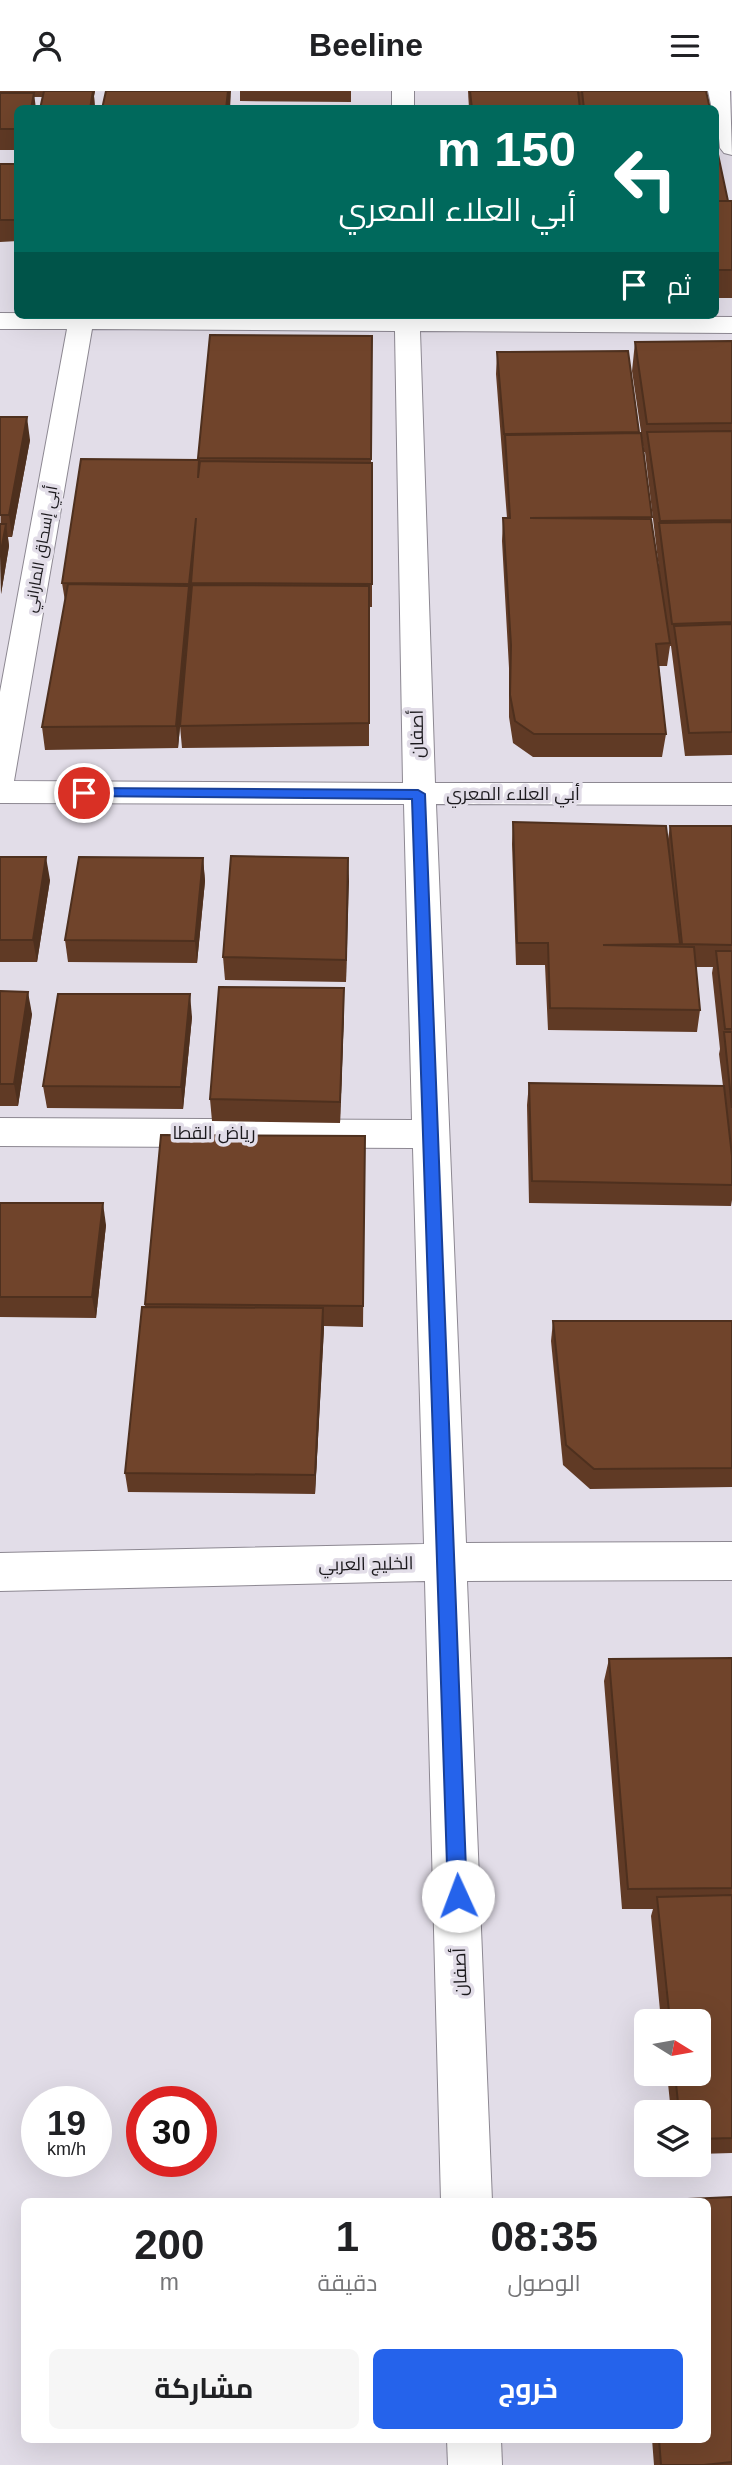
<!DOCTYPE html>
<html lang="ar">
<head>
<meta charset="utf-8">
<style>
  body { margin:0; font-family:Arial,Cairo,sans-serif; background:#f6f6f6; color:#202124; direction:rtl; height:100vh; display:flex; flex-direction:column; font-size:26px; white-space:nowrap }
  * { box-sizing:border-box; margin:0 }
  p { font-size:23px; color:#757577 }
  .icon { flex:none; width:38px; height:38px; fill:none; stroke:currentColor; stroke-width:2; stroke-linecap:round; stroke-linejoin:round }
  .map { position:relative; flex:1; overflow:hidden; direction:ltr }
  .panel { position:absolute; left:21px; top:2107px; width:690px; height:245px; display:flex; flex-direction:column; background:#fff; border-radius:10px; box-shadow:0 7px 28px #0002; direction:rtl }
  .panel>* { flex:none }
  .banner { position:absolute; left:14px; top:14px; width:705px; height:214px; border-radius:10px; box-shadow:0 7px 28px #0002; direction:rtl; background:#00695c; color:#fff; overflow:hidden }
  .needle { width:46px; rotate:101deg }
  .fabs { position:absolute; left:634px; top:1918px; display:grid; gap:14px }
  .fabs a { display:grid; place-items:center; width:77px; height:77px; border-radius:10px; background:#fff; box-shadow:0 7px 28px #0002; font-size:35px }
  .speed { position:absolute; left:21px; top:1995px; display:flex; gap:14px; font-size:35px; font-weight:700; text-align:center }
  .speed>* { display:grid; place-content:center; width:91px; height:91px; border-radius:50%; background:#fff; box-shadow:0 7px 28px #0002; line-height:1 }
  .speed small { font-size:18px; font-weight:400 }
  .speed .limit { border:10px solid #d22; background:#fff; color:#111 }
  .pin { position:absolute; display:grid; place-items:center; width:60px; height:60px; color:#fff; margin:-30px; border:4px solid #fff; border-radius:50%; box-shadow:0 2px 7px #0007 }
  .me { position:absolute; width:77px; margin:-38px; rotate:358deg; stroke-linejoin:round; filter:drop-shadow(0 0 5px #0008) }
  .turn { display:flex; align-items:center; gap:24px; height:147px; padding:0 28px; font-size:32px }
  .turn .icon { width:91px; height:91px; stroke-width:2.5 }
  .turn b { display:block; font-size:49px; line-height:60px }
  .then { display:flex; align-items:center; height:66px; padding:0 28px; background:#0003; gap:14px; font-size:26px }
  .eta { display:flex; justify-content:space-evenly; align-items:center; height:119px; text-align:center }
  .eta b { font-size:42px; font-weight:700; line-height:49px }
  .cta { display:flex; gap:14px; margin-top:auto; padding:14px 28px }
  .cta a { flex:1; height:80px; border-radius:10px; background:#2563eb; color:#fff; font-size:28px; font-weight:700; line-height:80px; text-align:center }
  .cta a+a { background:#f6f6f6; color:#202124 }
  header { display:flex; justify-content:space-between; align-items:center; height:91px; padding:0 28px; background:#fff; font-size:32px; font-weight:700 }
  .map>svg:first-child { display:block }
</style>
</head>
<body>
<header><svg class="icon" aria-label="menu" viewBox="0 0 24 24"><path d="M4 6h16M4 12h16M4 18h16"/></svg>Beeline<svg class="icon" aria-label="person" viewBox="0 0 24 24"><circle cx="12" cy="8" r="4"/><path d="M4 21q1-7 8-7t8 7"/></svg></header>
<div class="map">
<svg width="732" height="2374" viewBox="0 0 732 2374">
  <rect width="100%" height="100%" fill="#e2dde8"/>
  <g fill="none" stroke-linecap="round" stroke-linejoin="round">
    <g stroke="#8d8892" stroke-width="2">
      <g id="minor">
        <rect x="392" y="0" width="22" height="18"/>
        <polygon points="708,0 730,0 732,64 724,62 720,57 716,18 712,18"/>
        <path d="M0 222 732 226V242L420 240 435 692H732V714L436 713 466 1452 732 1451V1489L467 1490 492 2110H441L425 1490 0 1500V1462L424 1453 413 1057 0 1055V1027L412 1029 404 713 0 712V601L67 238H0ZM92 238 395 240 403 692 14 690Z"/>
        <polygon points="447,2348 501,2348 502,2374 448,2374"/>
      </g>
    </g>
    <use href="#minor" fill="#fff" fill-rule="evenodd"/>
  </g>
  <g fill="#603a25">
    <polygon points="0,0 95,0 94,5 95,18 40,18 43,6 34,6 18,18 18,59 0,59"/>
    <polygon points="240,0 351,0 351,11 240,10"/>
    <polygon points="468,0 706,0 710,18 469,18"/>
    <polygon points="716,42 717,47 716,54 728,110 732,110 732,207 716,207"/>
    <polygon points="0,73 18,73 18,150 0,151"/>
    <polygon points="210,244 372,245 371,372 372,372 372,516 369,516 369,655 182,657 180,635 183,605 178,657 45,659 42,636 65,510 62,492 198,369"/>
    <polygon points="732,250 732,664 685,665 671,555 670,555 667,575 659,575 666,643 662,666 533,666 513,652 509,626 509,577 502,450 503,427 507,427 496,283 497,261 639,341 662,503 645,361 644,361 632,280 635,251"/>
    <polygon points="0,326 30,349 12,446 8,446 9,455 1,503"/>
    <polygon points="513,731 668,748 670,735 732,735 732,1109 731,1115 529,1112 527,1014 529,992 723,995 719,963 720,958 712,882 713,876 696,876 700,919 697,941 548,939 545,874 516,874 512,753"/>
    <polygon points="0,766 50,789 37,871 0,871"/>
    <polygon points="203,767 205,790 197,872 68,871 65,849"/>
    <polygon points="348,767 346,891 225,889 223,866"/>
    <polygon points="0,900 32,923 18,1015 0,1015"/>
    <polygon points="344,920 340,1032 212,1030 210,1008"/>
    <polygon points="192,926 183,1018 47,1017 43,995"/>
    <polygon points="365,1045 363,1236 324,1235 315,1403 128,1401 125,1382 145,1213"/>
    <polygon points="0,1112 106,1134 96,1227 0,1226"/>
    <polygon points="553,1230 732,1230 732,1396 590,1398 563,1374 551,1250"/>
    <polygon points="732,1567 732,2062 698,2063 698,2021 671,2021 667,1983 698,1983 698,1930 661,1930 651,1825 653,1818 622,1818 604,1590 609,1568"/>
    <polygon points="732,2106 732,2374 654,2374 652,2348 707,2348"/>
  </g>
  <g fill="#4e301e">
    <polygon points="93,0 95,0 94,5 95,18 90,18"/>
    <polygon points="228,0 231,0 230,18 226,18"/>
    <polygon points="34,2 36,18 31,18"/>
    <polygon points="27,326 30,349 12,446 9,424"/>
    <polygon points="196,427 191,492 192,502 191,516 189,493"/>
    <polygon points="6,433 9,455 1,503 0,465"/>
    <polygon points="189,495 191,517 178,657 176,635"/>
    <polygon points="46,766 50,789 37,871 33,849"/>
    <polygon points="203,767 205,790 197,872 195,850"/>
    <polygon points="348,767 349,790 346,891 346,869"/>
    <polygon points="344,897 344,920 340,1032 340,1011"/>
    <polygon points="28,901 32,923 18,1015 14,993"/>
    <polygon points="190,903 192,926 183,1018 181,996"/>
    <polygon points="103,1112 106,1134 96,1227 92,1206"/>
    <polygon points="323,1217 324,1238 315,1403 315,1384"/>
  </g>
  <g fill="#70442b" stroke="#4e301e" stroke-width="2">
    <polygon points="44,0 93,0 90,18 40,18"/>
    <polygon points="106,0 228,0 226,18 102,18"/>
    <polygon points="470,0 578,0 580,18 472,18"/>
    <polygon points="582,0 706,0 710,18 584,18"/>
    <polygon points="0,2 34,2 31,18 18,18 18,38 0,38"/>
    <polygon points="716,54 728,110 716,110"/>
    <rect x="0" y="73" width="18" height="56"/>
    <rect x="716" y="110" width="16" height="69"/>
    <polygon points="210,244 372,245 371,368 198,367"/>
    <polygon points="732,250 732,332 647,333 635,251"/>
    <polygon points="628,260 639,341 504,343 497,261"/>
    <polygon points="0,326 27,326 9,424 0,424"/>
    <polygon points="732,340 732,429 660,430 647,341"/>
    <polygon points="641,342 652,426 530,427 651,428 670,552 656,553 666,643 534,643 515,630 510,604 511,554 503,427 510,427 505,344"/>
    <polygon points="81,368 199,369 198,387 200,370 372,372 372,493 191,492 196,427 189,493 62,492"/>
    <polygon points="732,431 732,531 672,533 659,432"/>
    <polygon points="0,433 6,433 0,465"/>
    <polygon points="68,493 189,495 176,635 42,636"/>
    <polygon points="192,494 369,495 369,632 180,635"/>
    <polygon points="732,533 732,641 689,642 674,535"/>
    <polygon points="513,731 666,735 680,853 603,854 694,856 700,919 550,917 548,852 517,852"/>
    <polygon points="670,735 732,735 732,854 682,853"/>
    <polygon points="231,765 348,767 346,869 223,866"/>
    <polygon points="0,766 46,766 33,849 0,849"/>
    <polygon points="79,766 203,767 195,850 65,849"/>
    <polygon points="716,860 732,860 732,938 725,938"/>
    <polygon points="219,896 344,897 340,1011 210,1008"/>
    <polygon points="0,900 28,901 14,993 0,993"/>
    <polygon points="58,903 190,903 181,996 43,995"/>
    <polygon points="724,941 732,941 732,1017"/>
    <polygon points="529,992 724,995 732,1065 732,1094 532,1090"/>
    <polygon points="161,1044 365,1045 363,1215 145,1213"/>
    <polygon points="0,1112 103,1112 92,1206 0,1206"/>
    <polygon points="142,1216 323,1217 315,1384 125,1382"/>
    <polygon points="553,1230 732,1230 732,1377 594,1378 566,1354"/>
    <polygon points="732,1567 732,1797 628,1798 609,1568"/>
    <polygon points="732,1804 732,2047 698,2048 698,2021 679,2021 675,1983 698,1983 698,1930 670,1930 657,1806"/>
    <polygon points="732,2106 732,2371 704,2374 661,2374 659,2348 707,2348 707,2110 643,2110"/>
  </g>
  <polygon fill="#2563eb" stroke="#184099" stroke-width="2" points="84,697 418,699 425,703 467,1805 465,1811 458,1814 451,1811 448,1805 412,708 79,705 77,702"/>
  <g text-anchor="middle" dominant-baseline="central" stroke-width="7" stroke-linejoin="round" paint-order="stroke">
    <g font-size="16" fill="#1b191d" stroke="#e2dde8">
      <text transform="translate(41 458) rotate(-80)">أبي إسحاق الماراني</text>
    </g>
    <g font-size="18" fill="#1b191d" stroke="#e2dde8">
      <text transform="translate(417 643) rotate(-91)">أصفان</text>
      <text x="513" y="703">أبي العلاء المعري</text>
      <text x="214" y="1042">رياض القطا</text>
      <text transform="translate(366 1473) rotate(-1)">الخليج العربي</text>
      <text transform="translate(460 1881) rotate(-92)">أصفان</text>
    </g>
  </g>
</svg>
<div class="fabs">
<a><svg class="needle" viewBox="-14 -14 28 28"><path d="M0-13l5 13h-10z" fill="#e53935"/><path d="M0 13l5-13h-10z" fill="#757577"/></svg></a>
<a><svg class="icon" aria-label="layers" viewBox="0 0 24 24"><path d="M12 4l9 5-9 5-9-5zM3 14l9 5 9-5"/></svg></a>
</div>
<div class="speed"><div>19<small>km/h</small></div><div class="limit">30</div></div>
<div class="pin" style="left:84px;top:702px;background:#d93025"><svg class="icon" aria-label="arrive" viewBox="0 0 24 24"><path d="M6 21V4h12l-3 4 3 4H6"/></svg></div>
<svg class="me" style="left:458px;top:1805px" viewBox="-20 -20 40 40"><circle r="19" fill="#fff"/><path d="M0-13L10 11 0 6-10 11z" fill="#2563eb"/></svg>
<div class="banner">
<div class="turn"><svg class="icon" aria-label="left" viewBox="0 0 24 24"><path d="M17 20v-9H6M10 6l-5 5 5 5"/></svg><div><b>150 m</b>أبي العلاء المعري</div></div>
<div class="then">ثم<svg class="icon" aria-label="arrive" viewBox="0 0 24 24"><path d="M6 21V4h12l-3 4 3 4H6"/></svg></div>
</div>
<section class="panel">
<div class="eta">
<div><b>08:35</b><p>الوصول</p></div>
<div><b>1</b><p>دقيقة</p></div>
<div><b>200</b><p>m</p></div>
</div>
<div class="cta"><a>خروج</a><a>مشاركة</a></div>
</section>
</div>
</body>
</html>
